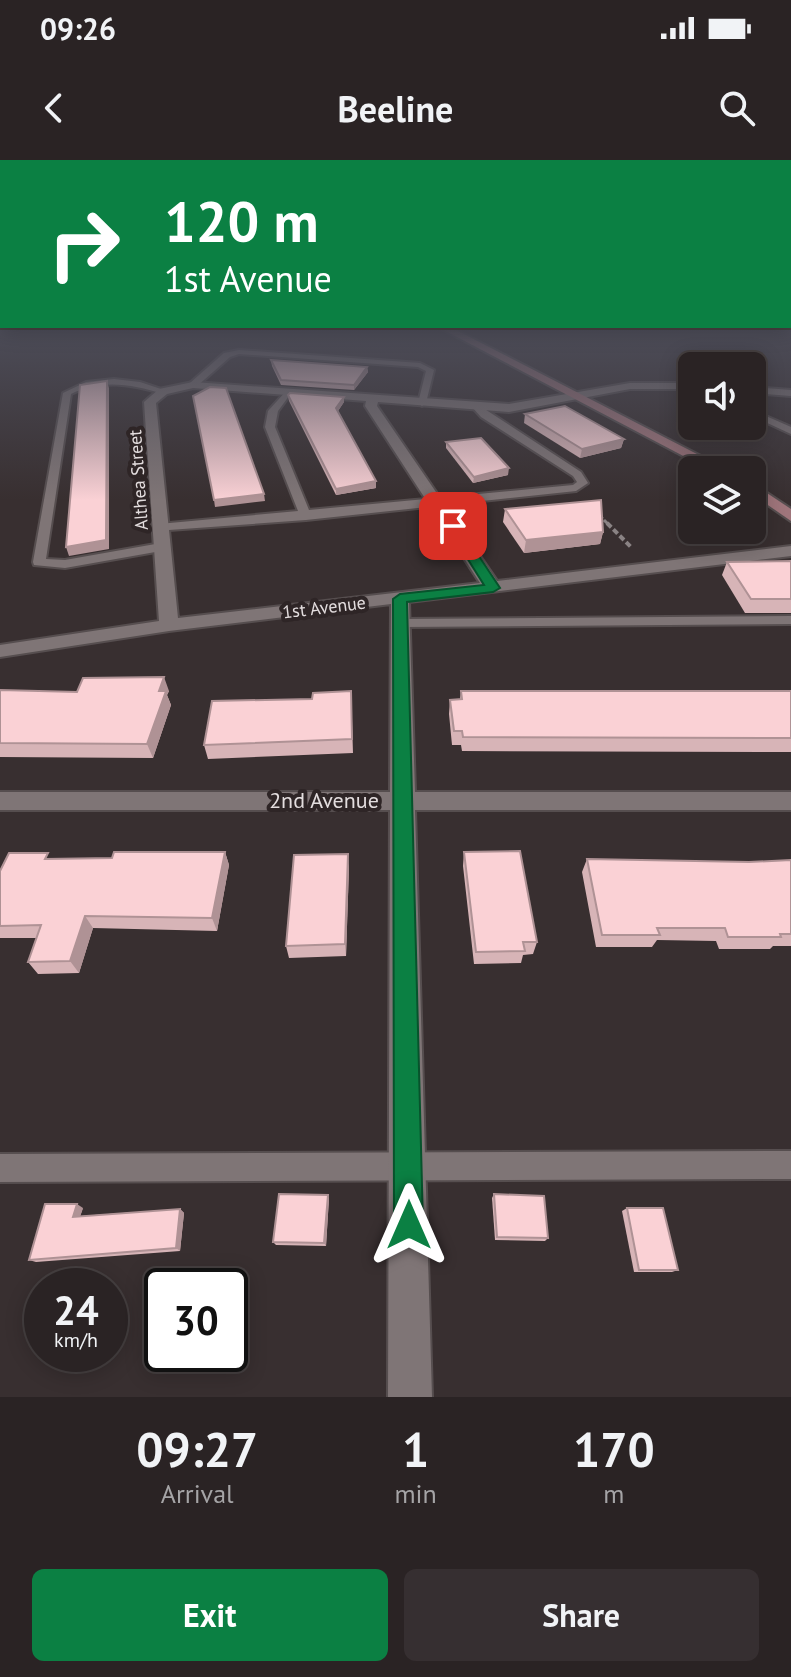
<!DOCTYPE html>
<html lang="en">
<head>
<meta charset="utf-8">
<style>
  body { margin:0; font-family:"PT Sans",sans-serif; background:#362f31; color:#f1f3f6; height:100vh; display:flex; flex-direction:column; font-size:30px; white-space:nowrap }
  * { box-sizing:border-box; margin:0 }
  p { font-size:26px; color:#a5a4a6 }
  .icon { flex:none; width:44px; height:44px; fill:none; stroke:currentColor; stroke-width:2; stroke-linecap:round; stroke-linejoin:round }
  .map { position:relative; height:1237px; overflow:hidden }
  .details { display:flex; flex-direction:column; background:#2a2324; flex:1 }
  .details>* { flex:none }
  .guide { position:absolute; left:0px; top:0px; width:792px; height:168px; box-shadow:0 4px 20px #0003,0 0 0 2px #464041; background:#0b8043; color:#fff; overflow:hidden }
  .controls { position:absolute; left:678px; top:192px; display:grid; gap:16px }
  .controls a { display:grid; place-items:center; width:88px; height:88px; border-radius:12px; background:#2a2324; box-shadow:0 4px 20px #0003,0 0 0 2px #464041; font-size:40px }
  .speed { position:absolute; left:24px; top:1108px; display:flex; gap:16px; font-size:40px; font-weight:700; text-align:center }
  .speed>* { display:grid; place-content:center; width:104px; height:104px; border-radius:50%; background:#2a2324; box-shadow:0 4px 20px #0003,0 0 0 2px #464041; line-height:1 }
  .speed small { font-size:20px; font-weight:400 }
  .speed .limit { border:4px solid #111; border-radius:12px; background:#fff; color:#111 }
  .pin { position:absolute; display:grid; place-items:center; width:68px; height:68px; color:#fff; margin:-34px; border-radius:16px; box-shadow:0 4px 12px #0006 }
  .me { position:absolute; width:88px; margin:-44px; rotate:0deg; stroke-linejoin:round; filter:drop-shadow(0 0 6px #0008) }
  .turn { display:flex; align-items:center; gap:28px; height:168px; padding:0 32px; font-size:36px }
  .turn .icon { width:104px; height:104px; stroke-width:2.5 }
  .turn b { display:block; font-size:56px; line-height:68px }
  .eta { display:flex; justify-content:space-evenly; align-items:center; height:136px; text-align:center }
  .eta b { font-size:48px; font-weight:600; line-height:56px }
  .primary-button { display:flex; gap:16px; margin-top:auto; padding:16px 32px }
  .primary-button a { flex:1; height:92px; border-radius:12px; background:#0b8043; color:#fff; font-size:32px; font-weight:600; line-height:92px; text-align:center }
  .primary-button a+a { background:#362f31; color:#f1f3f6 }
  .status { display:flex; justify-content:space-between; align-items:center; height:56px; padding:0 40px; background:#2a2324; direction:ltr }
  .status svg { height:22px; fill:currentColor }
  header { display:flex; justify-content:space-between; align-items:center; height:104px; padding:0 32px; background:#2a2324; font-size:36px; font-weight:600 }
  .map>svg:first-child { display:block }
</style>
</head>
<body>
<div class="status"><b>09:26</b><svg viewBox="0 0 49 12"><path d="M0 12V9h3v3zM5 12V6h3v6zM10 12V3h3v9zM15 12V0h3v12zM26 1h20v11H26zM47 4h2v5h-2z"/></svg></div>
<header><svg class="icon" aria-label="back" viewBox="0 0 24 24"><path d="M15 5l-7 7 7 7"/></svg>Beeline<svg class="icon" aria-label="search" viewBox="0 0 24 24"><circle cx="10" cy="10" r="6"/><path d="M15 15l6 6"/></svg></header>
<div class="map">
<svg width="791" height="1237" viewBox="0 0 791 1237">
  <rect width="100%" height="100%" fill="#382f30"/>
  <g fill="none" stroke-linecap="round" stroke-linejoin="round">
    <g stroke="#564e4f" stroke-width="4">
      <g id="lane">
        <polygon points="239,190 420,203 434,210 426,243 422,246 418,243 426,211 418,207 239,194 230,197 196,227 190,227 190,223 224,193"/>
        <path d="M114 219 140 222 167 231 163 234C132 224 101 219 71 234L46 399 65 400 161 383 167 387 161 391 65 408 34 405 33 402 63 233 86 222Z"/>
        <polygon points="288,229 292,232 278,251 275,267 309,350 573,325 577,322 573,316 481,257 472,247 477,244 581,312 588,323 576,331 306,360 155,371 153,368 159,364 298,351 265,267 268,251"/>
        <polygon points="752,250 791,267 791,274 752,256"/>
        <polygon points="791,456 791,464 401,467 394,463 401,459"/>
        <polygon points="791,991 791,1019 0,1022 0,994"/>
      </g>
    </g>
    <g stroke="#564e4f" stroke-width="4">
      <g id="street">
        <path d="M193 222 509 244 630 223H692V229H630L509 252 378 242 377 246 497 421 791 386V396L409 442 415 632H791V650H415L432 1237H388L390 650H0V632H390L391 444 169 471 0 497V485L159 461 144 242 159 229ZM193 228 366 241 365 246 480 423 178 458 156 243 167 234Z"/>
        <polygon points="752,227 791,230 791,236 752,233"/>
      </g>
    </g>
    <g stroke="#564e4f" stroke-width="4">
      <g id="secondary">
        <polygon points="438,167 450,167 728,310 710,310"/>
        <polygon points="752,323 791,349 791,361 752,334"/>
      </g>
    </g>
    <polyline stroke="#8a8384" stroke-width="3" stroke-dasharray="5 2" stroke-linecap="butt" points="599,355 609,365"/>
    <polyline stroke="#8a8384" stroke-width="4" stroke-dasharray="6 3" stroke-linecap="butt" points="607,363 631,387"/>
    <use href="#lane" fill="#7f7576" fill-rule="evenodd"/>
    <use href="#street" fill="#7f7576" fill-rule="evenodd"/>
    <use href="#secondary" fill="#9f757b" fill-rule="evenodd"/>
  </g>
  <g fill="#d7b4b7">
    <polygon points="271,200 367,207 368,212 354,230 281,225 272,206"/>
    <polygon points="288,235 344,242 338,251 376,321 376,328 336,335 289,241"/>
    <polygon points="525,254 624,279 621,288 580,298 524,263"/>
    <polygon points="446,282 508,315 473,323 446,288"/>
    <polygon points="505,349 603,372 600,384 524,393 503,362"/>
    <polygon points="791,401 791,453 745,453 722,415 727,402"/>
    <polygon points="0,530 77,532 169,531 167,535 171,545 153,598 0,597"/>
    <polygon points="351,531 353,593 208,599 204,585 312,539"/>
    <polygon points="461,531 791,531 791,592 462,591 461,585 452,585 449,554 450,540 460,539"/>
    <polygon points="225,692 229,705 217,771 93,768 79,813 38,814 28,802 37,778 0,778 0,711 52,699 112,698"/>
    <polygon points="464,692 537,782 533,794 523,795 521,803 474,804 463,706"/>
    <polygon points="587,699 749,702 791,700 791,786 773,786 770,789 719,789 716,781 657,780 652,787 596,787 582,712"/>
    <polygon points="349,707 346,796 289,798 286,786"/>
    <polygon points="494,1034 548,1078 545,1081 495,1080 492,1038"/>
    <polygon points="329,1038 326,1086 276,1085 273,1082"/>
    <polygon points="83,1048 80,1056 180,1049 184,1053 180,1091 36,1102 29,1100"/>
    <polygon points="627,1048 678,1110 672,1112 634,1112 622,1051"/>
  </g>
  <g fill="#af9295">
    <polygon points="367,207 368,212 354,230 354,225"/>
    <polygon points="107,221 109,228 109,389 69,396 66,387"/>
    <polygon points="344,237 344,242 336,254 336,248"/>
    <polygon points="624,279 621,288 580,298 582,289"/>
    <polygon points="509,308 508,315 473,323 474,317"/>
    <polygon points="376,321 376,328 336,335 336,329"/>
    <polygon points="264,334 265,341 215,347 214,340"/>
    <polygon points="603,372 600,384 524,393 526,380"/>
    <polygon points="164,517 169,531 167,535 171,545 153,598 147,584 159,531"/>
    <polygon points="225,692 229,705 217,771 212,758"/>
    <polygon points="348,694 349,707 346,796 345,784"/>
    <polygon points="85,756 93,768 79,813 70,801"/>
    <polygon points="328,1035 329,1038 326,1086 324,1083"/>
    <polygon points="77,1044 83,1048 79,1060 73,1057"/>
    <polygon points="180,1049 184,1053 180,1091 176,1088"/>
  </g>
  <g fill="#fad1d5" stroke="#af9295" stroke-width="2">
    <polygon points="271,200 367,207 354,225 281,220"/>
    <polygon points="107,221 106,380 66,387 80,225"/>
    <polygon points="210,227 226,228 264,334 214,340 193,236"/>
    <polygon points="290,233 344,237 336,248 376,321 336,329 288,235"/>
    <polygon points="565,246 624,279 582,289 525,254"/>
    <polygon points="481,278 509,308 474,317 446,282"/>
    <polygon points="601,340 603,372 526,380 505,349"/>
    <polygon points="791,401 791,439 751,439 727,402"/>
    <polygon points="164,517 159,531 166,531 147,584 0,583 0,530 77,532 83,518"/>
    <polygon points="351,531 352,579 204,585 212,541 312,539 313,533"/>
    <polygon points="461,531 791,531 791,578 463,577 462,571 454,571 450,540 462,539"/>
    <polygon points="520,691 537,782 523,782 525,791 476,792 464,692"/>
    <polygon points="114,692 225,692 212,758 85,756 70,801 28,802 41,765 0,766 0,711 9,693 48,693 45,699 112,698"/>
    <polygon points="348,694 345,784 286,786 294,695"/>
    <polygon points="587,699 749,702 791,700 791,774 780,774 781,777 728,777 725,768 657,768 660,775 602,775"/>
    <polygon points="279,1034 328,1035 324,1083 273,1082"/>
    <polygon points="494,1034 544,1036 548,1078 497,1077"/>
    <polygon points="45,1044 77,1044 73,1057 180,1049 176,1088 29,1100"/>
    <polygon points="627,1048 663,1048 678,1110 639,1110"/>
  </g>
  <linearGradient id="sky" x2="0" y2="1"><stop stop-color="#1f1a1a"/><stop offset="0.49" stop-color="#4d4d59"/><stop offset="1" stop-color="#4d4d59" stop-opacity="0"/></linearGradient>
  <rect width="791" height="340" fill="url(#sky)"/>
  <polygon fill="#0b8043" stroke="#07532c" stroke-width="2" points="449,363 457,363 500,428 493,432 407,442 423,1065 419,1075 409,1080 398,1075 394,1065 393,439 400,434 484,425 447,366"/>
  <g text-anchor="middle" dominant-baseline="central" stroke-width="8" stroke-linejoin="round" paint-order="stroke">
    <g font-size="18" fill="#e3ddde" stroke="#2e2526">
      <text transform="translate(138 320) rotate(-94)">Althea Street</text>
      <text transform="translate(324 447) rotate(-7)">1st Avenue</text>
    </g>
    <g font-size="22" fill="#e3ddde" stroke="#2e2526">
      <text x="324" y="640">2nd Avenue</text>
    </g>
  </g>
</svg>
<div class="controls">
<a><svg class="icon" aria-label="sound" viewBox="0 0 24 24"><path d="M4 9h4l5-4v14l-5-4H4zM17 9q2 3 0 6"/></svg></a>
<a><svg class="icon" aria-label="layers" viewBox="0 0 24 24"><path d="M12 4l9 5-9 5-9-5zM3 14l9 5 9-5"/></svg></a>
</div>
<div class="speed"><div>24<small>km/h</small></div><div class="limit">30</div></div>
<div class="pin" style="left:453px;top:366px;background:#d93025"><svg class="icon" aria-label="arrive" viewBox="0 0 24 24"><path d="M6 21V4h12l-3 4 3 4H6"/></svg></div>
<svg class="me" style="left:409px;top:1065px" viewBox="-20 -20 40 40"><path d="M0-17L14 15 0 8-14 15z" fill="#0b8043" stroke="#fff" stroke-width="4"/></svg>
<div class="guide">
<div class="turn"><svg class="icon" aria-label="right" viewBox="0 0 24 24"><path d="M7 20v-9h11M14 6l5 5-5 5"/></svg><div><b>120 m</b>1st Avenue</div></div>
</div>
</div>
<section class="details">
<div class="eta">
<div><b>09:27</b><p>Arrival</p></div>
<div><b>1</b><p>min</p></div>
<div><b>170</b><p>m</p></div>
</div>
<div class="primary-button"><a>Exit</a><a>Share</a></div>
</section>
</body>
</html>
